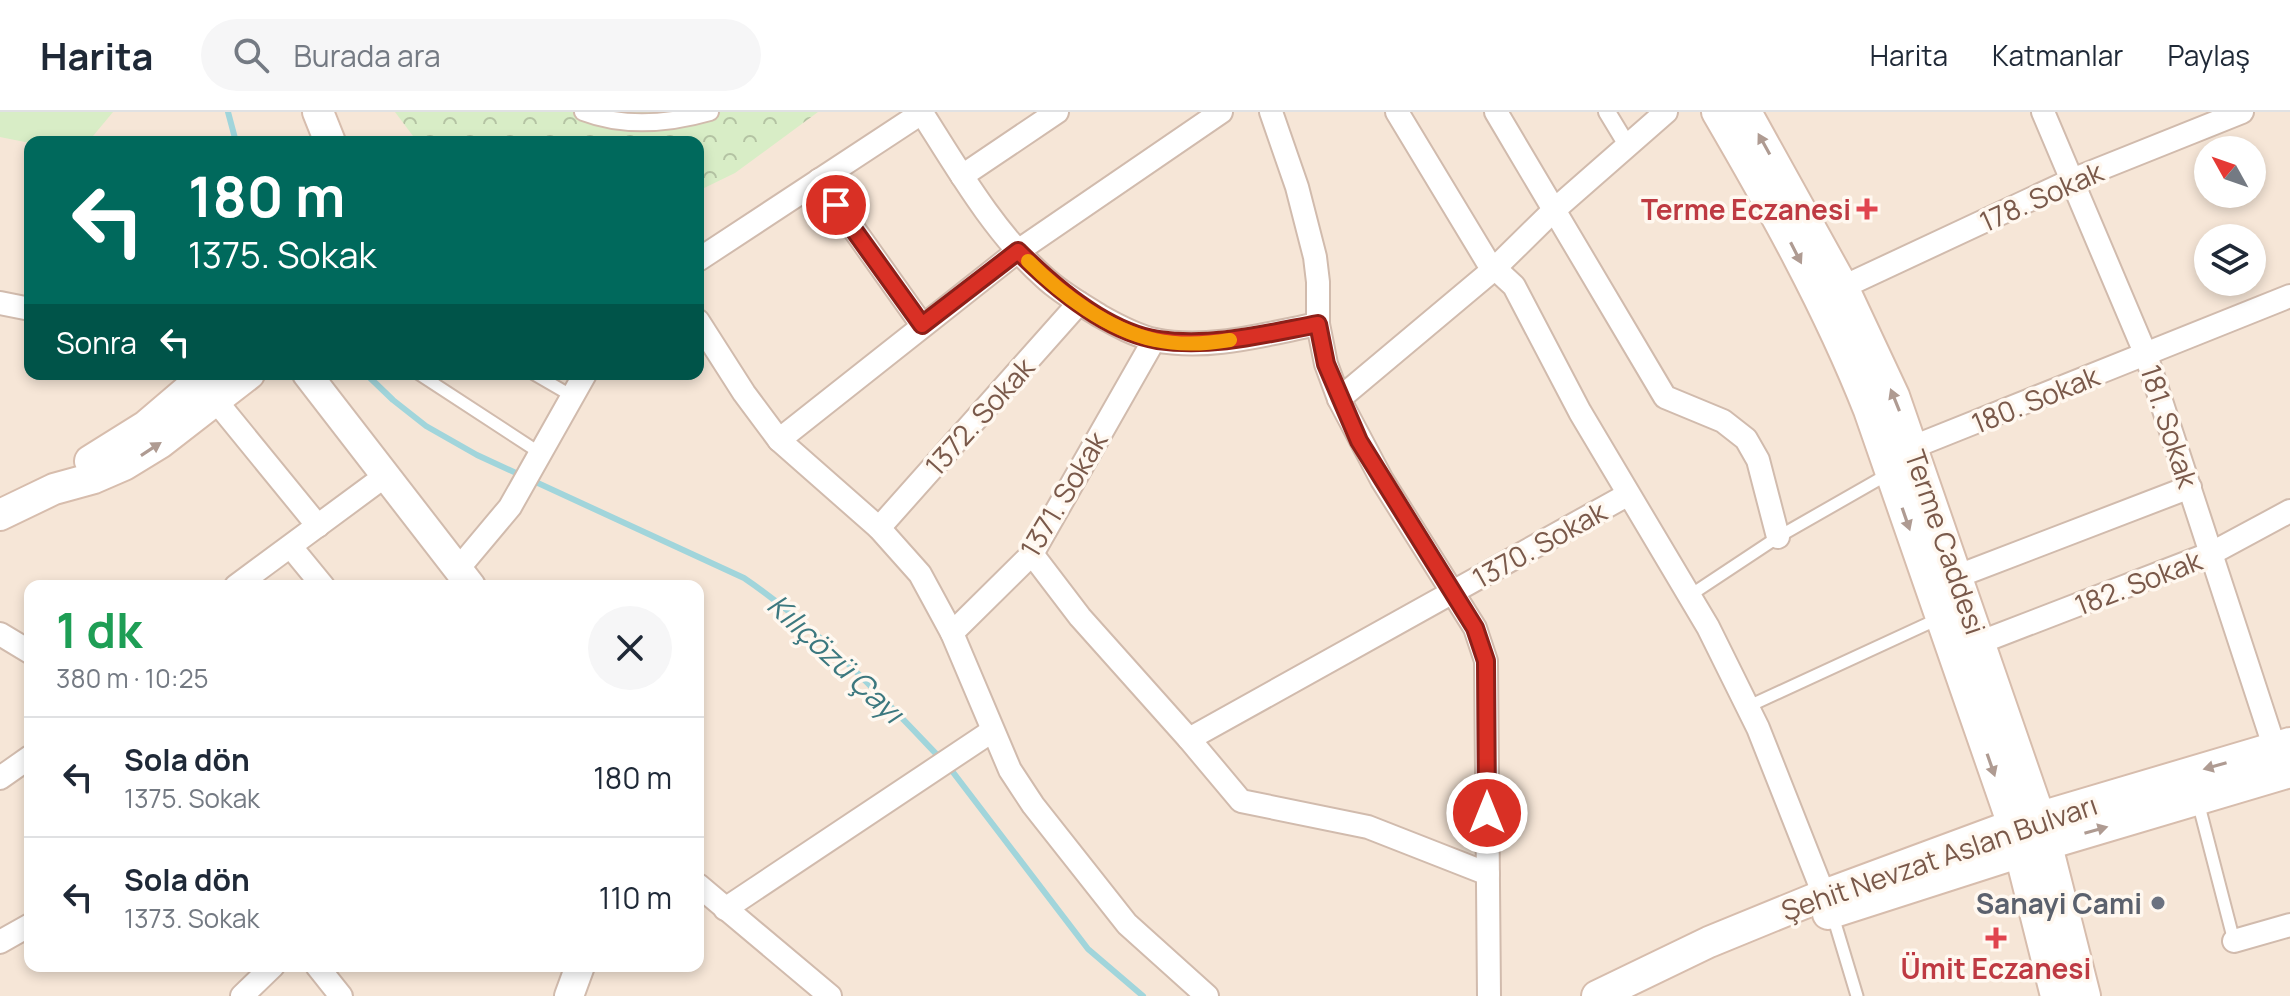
<!DOCTYPE html>
<html lang="tr">
<head>
<meta charset="utf-8">
<style>
  body { margin:0; font-family:Manrope,sans-serif; background:#f6f6f7; color:#1f2937; height:100vh; display:flex; flex-direction:column; font-size:30px; white-space:nowrap }
  * { box-sizing:border-box; margin:0 }
  p { font-size:26px; color:#747a83 }
  .icon { flex:none; width:44px; height:44px; fill:none; stroke:currentColor; stroke-width:2; stroke-linecap:round; stroke-linejoin:round }
  .map { position:relative; flex:1; overflow:hidden }
  .details { position:absolute; left:24px; top:468px; width:680px; height:392px; display:flex; flex-direction:column; background:#fff; border-radius:16px; box-shadow:0 4px 12px #0003 }
  .details>* { flex:none }
  .guide { position:absolute; left:24px; top:24px; width:680px; height:244px; border-radius:16px; box-shadow:0 4px 12px #0003; background:#00695c; color:#fff; overflow:hidden }
  .needle { width:52px; rotate:310deg }
  .controls { position:absolute; left:2194px; top:24px; display:grid; gap:16px }
  .controls a { display:grid; place-items:center; width:72px; height:72px; border-radius:50%; background:#fff; box-shadow:0 4px 12px #0003; font-size:40px }
  .pin { position:absolute; display:grid; place-items:center; width:68px; height:68px; color:#fff; margin:-34px; border:4px solid #fff; border-radius:50%; box-shadow:0 2px 8px #0007 }
  .me { position:absolute; width:88px; margin:-44px; rotate:0deg; stroke-linejoin:round; filter:drop-shadow(0 0 6px #0008) }
  .turn { display:flex; align-items:center; gap:28px; height:168px; padding:0 32px; font-size:36px }
  .turn .icon { width:104px; height:104px; stroke-width:2.5 }
  .turn b { display:block; font-size:56px; line-height:68px }
  .then { display:flex; align-items:center; height:76px; padding:0 32px; background:#0003; gap:16px; font-size:30px }
  .round { display:grid; place-items:center; flex:none; width:84px; height:84px; border-radius:42px; background:#f6f6f7 }
  .headline { display:flex; align-items:center; justify-content:space-between; height:136px; padding:0 32px }
  h1 { font-size:48px; font-weight:700; line-height:60px; color:#1e9e55 }
  ul { padding:0; list-style:none }
  li { display:flex; align-items:center; gap:24px; height:120px; padding:0 32px; border-top:2px solid #e0e1e3 }
  li div { flex:1 }
  li b { display:block; font-size:30px }
  li em { font-style:normal }
  header { display:flex; align-items:center; gap:48px; box-sizing:border-box; height:112px; padding:0 40px; background:#fff; border-bottom:2px solid #e0e1e3 }
  header strong { font-size:38px }
  nav { display:flex; gap:44px; margin-inline-start:auto; font-size:28px }
  .search { width:560px; height:72px; background:#f6f6f7; display:flex; align-items:center; gap:20px; box-sizing:border-box; padding:0 28px; border-radius:44px; color:#747a83; font-size:30px }
  .map>svg:first-child { display:block }
</style>
</head>
<body>
<header>
<strong>Harita</strong>
<div class="search"><svg class="icon" aria-label="search" viewBox="0 0 24 24"><circle cx="10" cy="10" r="6"/><path d="M15 15l6 6"/></svg>Burada ara</div>
<nav><a>Harita</a><a>Katmanlar</a><a>Paylaş</a></nav>
</header>
<div class="map">
<svg width="2290" height="884" viewBox="0 0 2290 884">
  <defs>
    <pattern id="park-crowns" width="20" height="18" patternUnits="userSpaceOnUse" patternTransform="scale(2)"><rect width="20" height="18" fill="#d8edc6"/><path d="M2 6a3 3 0 1 1 6 0M12 15a3 3 0 1 1 6 0" fill="none" stroke="#b4c3a3"/></pattern>
  </defs>
  <rect width="100%" height="100%" fill="#fdf4e9"/>
  <path fill="#f6e6d7" fill-rule="evenodd" d="M0 0H2290V884H0ZM30 30H698V262H30ZM2208 38H2252V82H2208ZM2208 126H2252V170H2208ZM30 474H698V854H30Z"/>
  <polygon fill="url(#park-crowns)" points="395,0 818,0 735,61 698,79 698,30 433,30 413,24"/>
  <polygon fill="#d8edc6" points="0,0 113,0 88,30 30,31 0,25"/>
  <g fill="none" stroke-linecap="round" stroke-linejoin="round">
    <g stroke="#a1d5db" stroke-width="6">
      <polyline points="228,0 236,30"/>
      <path d="M366 262 393 288 426 314 477 343 744 466C819 517 879 582 941 647"/>
      <polyline points="949,655 1088,837 1143,884"/>
    </g>
    <g stroke="#d1bbad" stroke-width="15">
      <g id="service">
        <polyline points="419,262 540,341"/>
        <polyline points="534,262 572,284"/>
        <polyline points="1689,484 1778,425 1890,361"/>
        <polyline points="1747,595 1940,506"/>
        <polyline points="2198,690 2234,829"/>
        <polyline points="1832,801 1857,884"/>
      </g>
    </g>
    <g stroke="#d1bbad" stroke-width="20">
      <g id="pedestrian">
        <path d="M583 0C625 16 668 12 710 0"/>
        <polyline points="1607,0 1627,33"/>
      </g>
    </g>
    <g stroke="#d1bbad" stroke-width="26">
      <g id="minor">
        <polyline points="1271,0 1297,75 1315,145 1318,170 1318,212 1326,252 1339,287 1382,368 1475,516 1486,549 1489,884"/>
        <polyline points="1397,0 1487,149 1514,174 1580,300 1708,515 1758,616 1824,783"/>
        <polyline points="1496,0 1665,285 1723,309 1746,327 1758,348 1778,425"/>
        <polyline points="2043,0 2146,243 2275,637"/>
        <path d="M922 1C957 56 995 122 1045 166 1061 181 1081 192 1100 204 1116 213 1136 224 1155 228 1208 239 1266 222 1318 212"/>
        <polyline points="962,64 1057,0"/>
        <polyline points="819,68 922,213"/>
        <polyline points="698,148 923,0"/>
        <polyline points="1843,175 2072,68 2242,0"/>
        <polyline points="0,191 30,197"/>
        <polyline points="698,209 744,281 779,328 879,416 920,462 952,521 1010,658 1033,693 1127,812 1207,884"/>
        <polyline points="1339,287 1494,157 1553,99 1666,0"/>
        <polyline points="216,289 318,414"/>
        <polyline points="779,328 1018,139 1221,0"/>
        <polyline points="1913,335 2290,184"/>
        <polyline points="879,416 1079,191"/>
        <polyline points="291,435 323,474"/>
        <polyline points="1032,442 1080,505 1189,627 1627,383"/>
        <polyline points="458,457 510,395 585,262"/>
        <polyline points="1958,464 2190,375"/>
        <polyline points="236,474 385,364"/>
        <polyline points="952,521 1032,442 1154,228"/>
        <polyline points="0,522 30,540"/>
        <polyline points="1981,530 2212,441 2290,399"/>
        <polyline points="1189,627 1241,689 1368,715 1488,762"/>
        <polyline points="0,666 30,645"/>
        <polyline points="698,773 830,884"/>
        <polyline points="725,797 992,619"/>
        <polyline points="2234,829 2290,813"/>
        <polyline points="0,830 30,813"/>
        <polyline points="317,854 341,884"/>
        <polyline points="242,884 273,854"/>
      </g>
    </g>
    <g stroke="#d1bbad" stroke-width="32">
      <g id="tertiary">
        <polyline points="307,262 471,474"/>
        <polyline points="569,884 580,854"/>
      </g>
    </g>
    <g stroke="#d7bdad" stroke-width="34">
      <g id="secondary">
        <polyline points="318,0 330,30"/>
        <path d="M1717 0C1773 96 1828 194 1869 298L2013 713 2056 884"/>
        <polyline points="1746,0 1843,175 1894,284 2040,706 2085,884"/>
        <polyline points="90,349 146,314 207,262"/>
        <polyline points="0,403 54,377 94,366 124,353 160,331 249,262"/>
        <polyline points="1828,802 2021,740 2290,660"/>
        <polyline points="1597,884 1709,830 1824,783 2013,713 2290,631"/>
      </g>
    </g>
    <use href="#service" stroke="#fff" stroke-width="11"/>
    <use href="#pedestrian" stroke="#fff" stroke-width="16"/>
    <use href="#minor" stroke="#fff" stroke-width="22"/>
    <use href="#tertiary" stroke="#fff" stroke-width="28"/>
    <use href="#secondary" stroke="#fff" stroke-width="30"/>
  </g>
  <defs><path id="oneway-solid" d="M-6-.8H1V-3.2L6.5 0L1 3.2V.8H-6Z" transform="scale(2)"/></defs>
  <g fill="#af9b92">
    <use href="#oneway-solid" transform="translate(1764 32) rotate(-119)"/>
    <use href="#oneway-solid" transform="translate(1796 141) rotate(63)"/>
    <use href="#oneway-solid" transform="translate(1895 288) rotate(-112)"/>
    <use href="#oneway-solid" transform="translate(151 337) rotate(-33)"/>
    <use href="#oneway-solid" transform="translate(1906 407) rotate(71)"/>
    <use href="#oneway-solid" transform="translate(1991 653) rotate(71)"/>
    <use href="#oneway-solid" transform="translate(2215 654) rotate(164)"/>
    <use href="#oneway-solid" transform="translate(2096 718) rotate(-16)"/>
  </g>
  <g fill="none" stroke-linecap="round" stroke-linejoin="round">
    <g stroke="#8d1f18" stroke-width="20">
      <path id="route" d="M836 93 922 213 1018 139C1053 174 1107 220 1158 228 1211 236 1265 222 1318 212L1326 252 1359 329 1475 516 1486 549 1487 701"/>
    </g>
    <use href="#route" stroke="#d93025" stroke-width="14"/>
    <path stroke="#f59e0b" stroke-width="14" d="M1028 149C1061 182 1108 218 1155 228 1178 233 1206 232 1230 228"/>
  </g>
  <g fill="#e0444e" stroke="#fff8f0" stroke-width="3">
    <path d="M1863 85h8v8h8v8h-8v8h-8v-8h-8v-8h8z"/>
    <path d="M1992 814h8v8h8v8h-8v8h-8v-8h-8v-8h8z"/>
  </g>
  <circle fill="#6b7280" stroke="#fff8f0" stroke-width="3" cx="2158" cy="791" r="8"/>
  <g text-anchor="middle" dominant-baseline="central" stroke-width="7" stroke-linejoin="round" paint-order="stroke">
    <g font-size="28" fill="#7a594a" stroke="#fff8f0">
      <text transform="translate(2041 84) rotate(-24)">178. Sokak</text>
      <text transform="translate(2035 287) rotate(-22)">180. Sokak</text>
      <text transform="translate(979 304) rotate(-48)">1372. Sokak</text>
      <text transform="translate(2170 314) rotate(72)">181. Sokak</text>
      <text transform="translate(1063 382) rotate(-59)">1371. Sokak</text>
      <text transform="translate(1946 430) rotate(71)">Terme Caddesi</text>
      <text transform="translate(1539 432) rotate(-29)">1370. Sokak</text>
      <text transform="translate(2138 470) rotate(-21)">182. Sokak</text>
      <text transform="translate(1939 745) rotate(-19)">Şehit Nevzat Aslan Bulvarı</text>
    </g>
    <g font-size="28" font-weight="bold" fill="#be3a42" stroke="#fff8f0" text-anchor="end">
      <text x="1851" y="97">Terme Eczanesi</text>
      <text x="1996" y="856" text-anchor="middle">Ümit Eczanesi</text>
    </g>
    <g font-size="28" font-weight="bold" fill="#5b616d" stroke="#fff8f0" text-anchor="end">
      <text x="2142" y="791">Sanayi Cami</text>
    </g>
    <g font-size="30" font-style="italic" fill="#3c787f" stroke="#fff8f0">
      <text transform="translate(836 546) rotate(43)">Kılıçözü Çayı</text>
    </g>
  </g>
</svg>
<div class="controls">
<a><svg class="needle" viewBox="-14 -14 28 28"><path d="M0-13l5 13h-10z" fill="#e53935"/><path d="M0 13l5-13h-10z" fill="#747a83"/></svg></a>
<a><svg class="icon" aria-label="layers" viewBox="0 0 24 24"><path d="M12 4l9 5-9 5-9-5zM3 14l9 5 9-5"/></svg></a>
</div>
<div class="pin" style="left:836px;top:93px;background:#d93025"><svg class="icon" aria-label="arrive" viewBox="0 0 24 24"><path d="M6 21V4h12l-3 4 3 4H6"/></svg></div>
<svg class="me" style="left:1487px;top:701px" viewBox="-20 -20 40 40"><circle r="17" fill="#d93025" stroke="#fff" stroke-width="3"/><path d="M0-11L8 9 0 5-8 9z" fill="#fff"/></svg>
<div class="guide">
<div class="turn"><svg class="icon" aria-label="left" viewBox="0 0 24 24"><path d="M17 20v-9H6M10 6l-5 5 5 5"/></svg><div><b>180 m</b>1375. Sokak</div></div>
<div class="then">Sonra<svg class="icon" aria-label="left" viewBox="0 0 24 24"><path d="M17 20v-9H6M10 6l-5 5 5 5"/></svg></div>
</div>
<section class="details">
<div class="headline"><div><h1>1 dk</h1><p>380 m · 10:25</p></div><a class="round"><svg class="icon" aria-label="close" viewBox="0 0 24 24"><path d="M6 6l12 12M18 6L6 18"/></svg></a></div>
<ul>
<li><svg class="icon" aria-label="left" viewBox="0 0 24 24"><path d="M17 20v-9H6M10 6l-5 5 5 5"/></svg><div><b>Sola dön</b><p>1375. Sokak</p></div><em>180 m</em></li>
<li><svg class="icon" aria-label="left" viewBox="0 0 24 24"><path d="M17 20v-9H6M10 6l-5 5 5 5"/></svg><div><b>Sola dön</b><p>1373. Sokak</p></div><em>110 m</em></li>
</ul>
</section>
</div>
</body>
</html>
